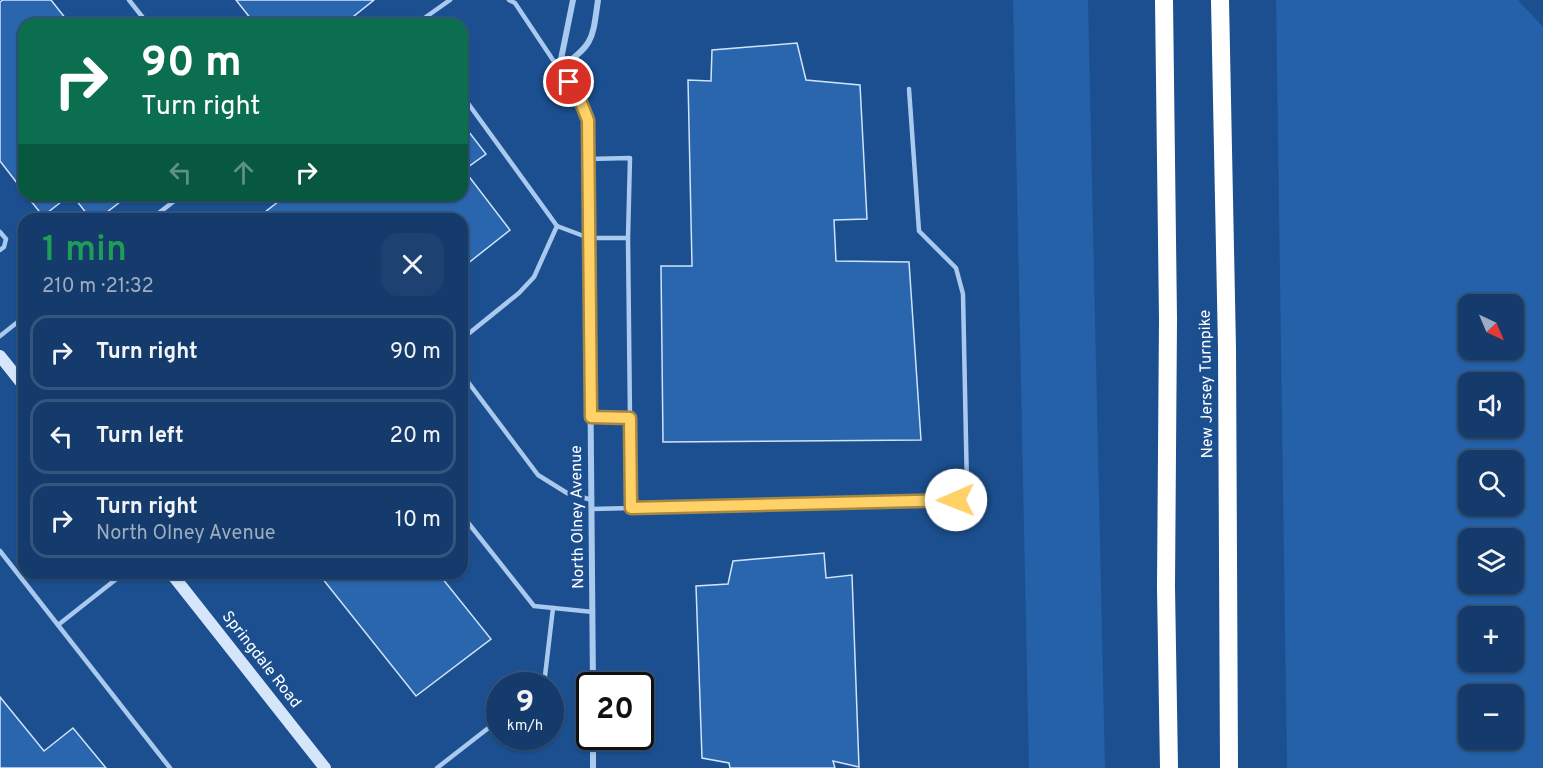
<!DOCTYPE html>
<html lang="en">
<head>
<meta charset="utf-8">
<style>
  body { margin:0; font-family:Overpass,sans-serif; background:#1d4271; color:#f1f3f6; height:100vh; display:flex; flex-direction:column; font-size:22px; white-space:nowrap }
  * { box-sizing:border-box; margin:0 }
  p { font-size:20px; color:#9dadc1 }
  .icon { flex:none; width:33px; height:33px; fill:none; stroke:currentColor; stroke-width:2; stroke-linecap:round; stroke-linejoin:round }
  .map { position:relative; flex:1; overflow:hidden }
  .panel { position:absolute; left:18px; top:213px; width:450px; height:366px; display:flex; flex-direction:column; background:#143b6b; border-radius:18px; box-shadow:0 2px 4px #0004,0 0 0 2px #33557e }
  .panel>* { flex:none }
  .guide { position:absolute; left:18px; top:18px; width:450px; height:183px; border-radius:18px; box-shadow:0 2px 4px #0004,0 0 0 2px #33557e; background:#0b6e4f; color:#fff; overflow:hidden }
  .needle { width:39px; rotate:136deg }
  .tools { position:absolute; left:1458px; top:294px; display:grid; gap:12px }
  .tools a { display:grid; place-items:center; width:66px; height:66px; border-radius:12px; background:#143b6b; box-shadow:0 2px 4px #0004,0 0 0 2px #33557e; font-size:30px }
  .speed { position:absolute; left:486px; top:672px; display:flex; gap:12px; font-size:30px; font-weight:700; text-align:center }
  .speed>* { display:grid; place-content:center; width:78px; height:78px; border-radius:50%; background:#143b6b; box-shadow:0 2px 4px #0004,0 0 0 2px #33557e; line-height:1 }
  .speed small { font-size:15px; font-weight:400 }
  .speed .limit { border:3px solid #111; border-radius:9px; background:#fff; color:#111 }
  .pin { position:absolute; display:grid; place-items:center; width:51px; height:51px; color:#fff; margin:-26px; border:3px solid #fff; border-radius:50%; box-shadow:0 2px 6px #0007 }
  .me { position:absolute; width:66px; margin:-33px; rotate:269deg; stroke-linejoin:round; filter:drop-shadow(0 0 4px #0008) }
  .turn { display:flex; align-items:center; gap:21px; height:126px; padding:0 24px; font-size:27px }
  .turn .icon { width:78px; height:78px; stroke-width:2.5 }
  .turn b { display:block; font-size:42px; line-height:51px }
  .lanes { display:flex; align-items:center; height:57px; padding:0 24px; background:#0003; justify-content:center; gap:30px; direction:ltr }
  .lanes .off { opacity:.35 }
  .round { display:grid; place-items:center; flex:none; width:63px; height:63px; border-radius:18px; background:#1d4271 }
  .overview { display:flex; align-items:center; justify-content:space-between; height:102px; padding:0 24px }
  h1 { font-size:36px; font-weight:600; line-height:45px; color:#1e9e55 }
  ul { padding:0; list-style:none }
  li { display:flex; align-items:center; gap:18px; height:75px; margin:0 12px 9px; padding:0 12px; border:3px solid #33557e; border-radius:18px }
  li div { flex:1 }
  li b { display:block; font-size:22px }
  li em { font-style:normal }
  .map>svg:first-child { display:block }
</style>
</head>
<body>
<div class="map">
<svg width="1543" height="768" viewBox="0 0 1543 768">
  <rect width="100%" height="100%" fill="#1b4f8f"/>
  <g fill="#2461a8" fill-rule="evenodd">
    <polygon points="1013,0 1088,0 1105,768 1029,768"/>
    <path d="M1276 0H1518L1543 27V768H1287ZM1468 304H1514V350H1468ZM1468 382H1514V428H1468ZM1468 460H1514V506H1468ZM1468 538H1514V584H1468ZM1468 616H1514V662H1468ZM1468 694H1514V740H1468Z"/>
  </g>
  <g fill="#2a66ad" stroke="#cfe3fa" stroke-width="1.5">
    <polygon points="3,0 51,0 70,24 24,24 24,192 0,161 0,2"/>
    <polygon points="236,0 374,0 344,24 255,24"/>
    <polygon points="797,43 806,80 860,85 867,219 834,220 836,261 909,262 921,440 663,442 661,266 692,266 688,80 711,81 712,50"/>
    <polygon points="462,123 486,154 464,170 510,230 462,268 462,219 256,219 287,195 462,195"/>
    <polygon points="26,195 70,195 43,216"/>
    <polygon points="72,195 129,195 98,219 91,219"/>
    <polygon points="824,553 826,578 852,575 859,767 833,761 835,768 730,768 729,763 702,758 696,586 728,584 733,561"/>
    <polygon points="318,573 438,573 491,639 416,696"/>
    <polygon points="0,697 44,751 73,728 106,768 0,768"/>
  </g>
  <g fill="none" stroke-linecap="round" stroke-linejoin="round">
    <g stroke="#a9c9ee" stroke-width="4.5">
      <polyline points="129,0 148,24"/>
      <polyline points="509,0 515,3 559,69"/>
      <polyline points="416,24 450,0"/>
      <polyline points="462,95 557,226 589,238 628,238 630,418"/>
      <polyline points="588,159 630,158 628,238"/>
      <polyline points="151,219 182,195"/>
      <polyline points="0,232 6,239 4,247 0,250"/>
      <polyline points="0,336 24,317"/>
      <polyline points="462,339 519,293 534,277 557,226"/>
      <polyline points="462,374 538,475 567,493 592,500"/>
      <polyline points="591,417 630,418 631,508"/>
      <polyline points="592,509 956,500 967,489 963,294 956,268 919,231 909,89"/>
      <polyline points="462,515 534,606 593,612"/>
      <polyline points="0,551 170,768"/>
      <polyline points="58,625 124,573"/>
      <polyline points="539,686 545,676 553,608"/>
      <polyline points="437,768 500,719"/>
    </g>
    <g stroke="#a9c9ee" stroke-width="6">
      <path d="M573 0 559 69C594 43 592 42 598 0"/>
      <polyline points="559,69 578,95 588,120 593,686"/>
      <polyline points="593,768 593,736"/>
    </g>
    <g stroke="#d6e6fa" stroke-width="12">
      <polyline points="0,356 24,386"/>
      <polyline points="171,573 325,768"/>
    </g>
    <g stroke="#fff" stroke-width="18">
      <polyline points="1164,0 1168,319 1166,587 1169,768"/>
      <polyline points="1220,0 1227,348 1229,768"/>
    </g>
  </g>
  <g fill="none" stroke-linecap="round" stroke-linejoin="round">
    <g stroke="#a68842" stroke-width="15">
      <polyline id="route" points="569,82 578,95 588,120 591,417 630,418 631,508 956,500"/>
    </g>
    <use href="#route" stroke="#ffd166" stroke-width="10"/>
  </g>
  <g text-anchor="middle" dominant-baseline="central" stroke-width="6" stroke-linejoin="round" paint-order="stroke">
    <g font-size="16" fill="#fff" stroke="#1b4f8f">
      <text transform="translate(1207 384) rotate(-91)">New Jersey Turnpike</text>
      <text transform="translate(578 517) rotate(-91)">North Olney Avenue</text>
      <text transform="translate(261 660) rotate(52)">Springdale Road</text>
    </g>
  </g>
</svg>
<div class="tools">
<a><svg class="needle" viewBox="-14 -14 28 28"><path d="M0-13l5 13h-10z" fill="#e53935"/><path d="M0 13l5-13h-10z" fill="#9dadc1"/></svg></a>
<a><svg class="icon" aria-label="sound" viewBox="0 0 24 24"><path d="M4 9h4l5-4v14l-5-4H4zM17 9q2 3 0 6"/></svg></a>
<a><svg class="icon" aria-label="search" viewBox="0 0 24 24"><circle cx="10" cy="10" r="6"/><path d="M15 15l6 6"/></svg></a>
<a><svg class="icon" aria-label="layers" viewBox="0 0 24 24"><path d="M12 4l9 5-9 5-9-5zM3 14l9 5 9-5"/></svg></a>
<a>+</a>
<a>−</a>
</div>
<div class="speed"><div>9<small>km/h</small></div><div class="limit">20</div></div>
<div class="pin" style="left:569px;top:82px;background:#d93025"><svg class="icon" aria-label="arrive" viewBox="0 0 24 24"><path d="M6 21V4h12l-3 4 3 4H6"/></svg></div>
<svg class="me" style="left:956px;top:500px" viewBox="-20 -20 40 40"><circle r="19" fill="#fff"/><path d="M0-13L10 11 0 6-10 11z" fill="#ffd166"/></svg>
<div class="guide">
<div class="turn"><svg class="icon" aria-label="right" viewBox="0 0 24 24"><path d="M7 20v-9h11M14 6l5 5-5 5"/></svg><div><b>90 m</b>Turn right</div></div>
<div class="lanes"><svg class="icon off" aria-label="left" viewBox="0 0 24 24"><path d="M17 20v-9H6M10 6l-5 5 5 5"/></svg><svg class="icon off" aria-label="ahead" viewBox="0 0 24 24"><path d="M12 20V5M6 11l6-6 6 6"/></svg><svg class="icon" aria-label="right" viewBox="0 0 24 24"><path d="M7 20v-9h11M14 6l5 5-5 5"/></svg></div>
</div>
<section class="panel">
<div class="overview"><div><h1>1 min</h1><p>210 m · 21:32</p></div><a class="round"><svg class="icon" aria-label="close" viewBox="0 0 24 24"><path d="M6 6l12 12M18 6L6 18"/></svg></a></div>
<ul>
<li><svg class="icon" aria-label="right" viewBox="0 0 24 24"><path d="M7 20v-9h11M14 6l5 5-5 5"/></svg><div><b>Turn right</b></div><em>90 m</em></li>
<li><svg class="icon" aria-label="left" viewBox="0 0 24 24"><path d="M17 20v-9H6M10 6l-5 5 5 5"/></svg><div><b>Turn left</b></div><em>20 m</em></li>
<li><svg class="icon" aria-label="right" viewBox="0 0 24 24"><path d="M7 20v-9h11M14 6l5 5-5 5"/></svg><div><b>Turn right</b><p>North Olney Avenue</p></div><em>10 m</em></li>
</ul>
</section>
</div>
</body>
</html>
